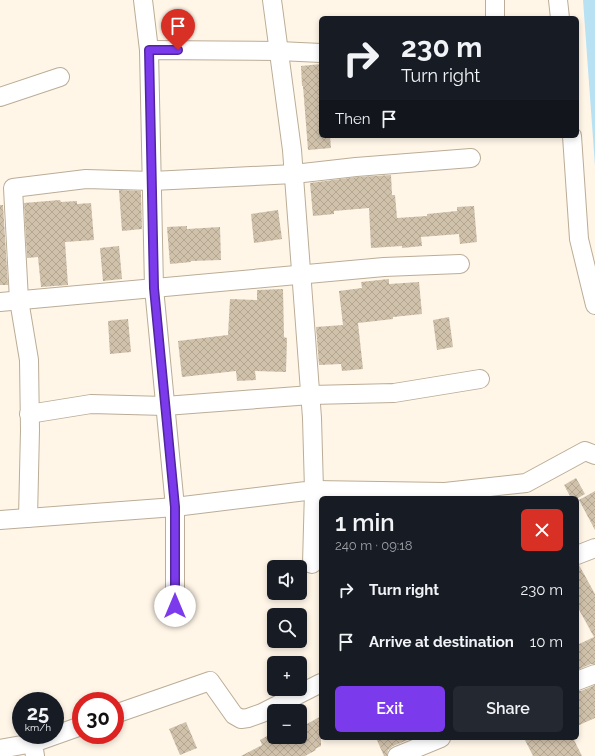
<!DOCTYPE html>
<html lang="en">
<head>
<meta charset="utf-8">
<style>
  body { margin:0; font-family:Raleway,sans-serif; background:#242831; color:#f1f3f6; height:100vh; display:flex; flex-direction:column; font-size:15px; white-space:nowrap }
  * { box-sizing:border-box; margin:0 }
  p { font-size:13px; color:#9ea1a6 }
  .icon { flex:none; width:22px; height:22px; fill:none; stroke:currentColor; stroke-width:2; stroke-linecap:round; stroke-linejoin:round }
  .map { position:relative; flex:1; overflow:hidden }
  .sheet { position:absolute; left:319px; top:496px; width:260px; height:244px; display:flex; flex-direction:column; background:#171b24; border-radius:6px; box-shadow:0 2px 6px #0003 }
  .sheet>* { flex:none }
  .guide { position:absolute; left:319px; top:16px; width:260px; height:122px; border-radius:6px; box-shadow:0 2px 6px #0003; background:#171b24; color:#f1f3f6; overflow:hidden }
  .fabs { position:absolute; left:267px; top:560px; display:grid; gap:8px }
  .fabs a { display:grid; place-items:center; width:40px; height:40px; border-radius:6px; background:#171b24; box-shadow:0 2px 6px #0003; font-size:20px }
  .speed { position:absolute; left:12px; top:692px; display:flex; gap:8px; font-size:20px; font-weight:700; text-align:center }
  .speed>* { display:grid; place-content:center; width:52px; height:52px; border-radius:50%; background:#171b24; box-shadow:0 2px 6px #0003; line-height:1 }
  .speed small { font-size:10px; font-weight:400 }
  .speed .limit { border:6px solid #d22; background:#fff; color:#111 }
  .pin { position:absolute; display:grid; place-items:center; width:34px; height:34px; color:#fff; margin:-41px -17px; border-radius:50% 50% 50% 0; rotate:-45deg; box-shadow:0 0 4px #0007 }
  .pin .icon { rotate:45deg }
  .me { position:absolute; width:44px; margin:-22px; rotate:0deg; stroke-linejoin:round; filter:drop-shadow(0 0 3px #0008) }
  .turn { display:flex; align-items:center; gap:14px; height:84px; padding:0 16px; font-size:18px }
  .turn .icon { width:52px; height:52px; stroke-width:2.5 }
  .turn b { display:block; font-size:28px; line-height:34px }
  .then { display:flex; align-items:center; height:38px; padding:0 16px; background:#0003; gap:8px; font-size:15px }
  .round { display:grid; place-items:center; flex:none; width:42px; height:42px; border-radius:6px; background:#242831 }
  .overview { display:flex; align-items:center; justify-content:space-between; height:68px; padding:0 16px }
  h1 { font-size:24px; font-weight:600; line-height:30px }
  .button { display:flex; gap:8px; margin-top:auto; padding:8px 16px }
  .button a { flex:1; height:46px; border-radius:6px; background:#7c3aed; color:#fff; font-size:16px; font-weight:600; line-height:46px; text-align:center }
  .button a+a { background:#242831; color:#f1f3f6 }
  ul { padding:0; list-style:none }
  li { display:flex; align-items:center; gap:12px; height:52px; padding:0 16px }
  li div { flex:1 }
  li b { display:block; font-size:15px }
  li em { font-style:normal }
  .map>svg:first-child { display:block }
</style>
</head>
<body>
<div class="map">
<svg width="595" height="756" viewBox="0 0 595 756">
  <defs>
    <pattern id="building-cross-hatch" width="8" height="8" patternUnits="userSpaceOnUse"><rect width="8" height="8" fill="#d0c1ab"/><path d="M0 0l8 8M0 8l8-8" fill="none" stroke="#b3a693"/></pattern>
  </defs>
  <rect width="100%" height="100%" fill="#fff6e8"/>
  <polygon fill="#b8e2f4" points="583,0 595,0 595,166"/>
  <g fill="url(#building-cross-hatch)">
    <polygon points="321,64 321,136 330,136 331,148 308,150 303,86 302,86 301,66"/>
    <polygon points="391,175 392,195 395,195 397,218 427,216 427,214 457,211 457,207 474,206 477,242 460,244 459,234 421,237 422,246 402,248 402,246 371,248 369,208 334,211 334,214 313,216 310,183 357,177"/>
    <polygon points="119,190 141,191 142,229 122,231"/>
    <polygon points="60,200 61,202 77,201 77,204 91,203 94,240 65,242 68,285 41,287 38,257 27,258 24,203"/>
    <polygon points="0,205 3,205 8,285 0,285"/>
    <polygon points="278,210 282,239 254,243 251,214"/>
    <polygon points="187,226 187,229 220,227 221,260 191,261 191,262 170,264 167,227"/>
    <polygon points="119,246 122,279 103,281 100,248"/>
    <polygon points="389,279 389,284 419,282 422,314 393,317 393,319 358,323 363,369 342,371 341,364 319,365 316,327 343,325 339,291 362,288 361,282"/>
    <polygon points="283,289 284,337 287,338 286,372 255,371 256,380 237,381 236,371 182,377 178,341 228,335 230,299 257,300 257,290"/>
    <polygon points="449,317 453,347 437,350 433,320"/>
    <polygon points="128,319 131,352 110,354 108,321"/>
    <polygon points="576,478 585,494 578,498 571,498 564,485"/>
    <polygon points="595,491 595,530 579,500"/>
    <polygon points="577,565 579,565 595,594 595,664 591,664 577,670 577,645 594,637 577,606"/>
    <polygon points="595,685 595,718 577,726 577,691 581,691"/>
    <polygon points="321,716 321,746 315,749 316,750 305,756 241,756 262,745 260,740 274,732 274,737 300,737 300,728"/>
    <polygon points="186,722 197,748 180,755 169,729"/>
    <polygon points="376,738 413,738 393,746 388,750 387,756 384,756"/>
    <polygon points="524,738 573,738 582,756 533,756"/>
  </g>
  <g fill="none" stroke-linecap="round" stroke-linejoin="round">
    <g stroke="#bbad97" stroke-width="20">
      <g id="minor">
        <polyline points="143,0 149,50"/>
        <polyline points="495,0 495,18"/>
        <polyline points="558,0 560,18"/>
        <polyline points="0,97 60,77"/>
        <polyline points="572,136 579,239 595,305"/>
        <polyline points="0,302 384,267 460,264"/>
        <polyline points="29,414 91,404 165,406 311,395 394,393 480,379"/>
        <polyline points="28,518 30,430 29,360 19,300 13,188 86,179 152,181 294,174 356,167 471,158"/>
        <polyline points="0,520 175,507 314,490 312,418 292,150 272,0"/>
        <polyline points="577,555 595,548"/>
        <polyline points="312,564 314,490 445,492 526,483 585,451 595,455"/>
        <polyline points="175,606 175,507 154,288 149,50 279,51 321,53"/>
        <polyline points="577,681 595,674"/>
        <polyline points="115,714 210,681 234,715 241,719 248,718 262,713 321,683"/>
        <polyline points="0,749 33,743"/>
        <polyline points="35,756 33,743 81,726"/>
        <polyline points="397,756 441,738"/>
      </g>
    </g>
    <use href="#minor" stroke="#fff" stroke-width="18"/>
  </g>
  <g fill="none" stroke-linecap="round" stroke-linejoin="round">
    <g stroke="#51269a" stroke-width="10">
      <polyline id="route" points="175,606 175,507 154,288 149,50 178,50"/>
    </g>
    <use href="#route" stroke="#7c3aed" stroke-width="7"/>
  </g>
</svg>
<div class="fabs">
<a><svg class="icon" aria-label="sound" viewBox="0 0 24 24"><path d="M4 9h4l5-4v14l-5-4H4zM17 9q2 3 0 6"/></svg></a>
<a><svg class="icon" aria-label="search" viewBox="0 0 24 24"><circle cx="10" cy="10" r="6"/><path d="M15 15l6 6"/></svg></a>
<a>+</a>
<a>−</a>
</div>
<div class="speed"><div>25<small>km/h</small></div><div class="limit">30</div></div>
<div class="pin" style="left:178px;top:50px;background:#d93025"><svg class="icon" aria-label="arrive" viewBox="0 0 24 24"><path d="M6 21V4h12l-3 4 3 4H6"/></svg></div>
<svg class="me" style="left:175px;top:606px" viewBox="-20 -20 40 40"><circle r="19" fill="#fff"/><path d="M0-13L10 11 0 6-10 11z" fill="#7c3aed"/></svg>
<div class="guide">
<div class="turn"><svg class="icon" aria-label="right" viewBox="0 0 24 24"><path d="M7 20v-9h11M14 6l5 5-5 5"/></svg><div><b>230 m</b>Turn right</div></div>
<div class="then">Then<svg class="icon" aria-label="arrive" viewBox="0 0 24 24"><path d="M6 21V4h12l-3 4 3 4H6"/></svg></div>
</div>
<section class="sheet">
<div class="overview"><div><h1>1 min</h1><p>240 m · 09:18</p></div><a class="round" style="background:#d93025;color:#fff"><svg class="icon" aria-label="close" viewBox="0 0 24 24"><path d="M6 6l12 12M18 6L6 18"/></svg></a></div>
<ul>
<li><svg class="icon" aria-label="right" viewBox="0 0 24 24"><path d="M7 20v-9h11M14 6l5 5-5 5"/></svg><div><b>Turn right</b></div><em>230 m</em></li>
<li><svg class="icon" aria-label="arrive" viewBox="0 0 24 24"><path d="M6 21V4h12l-3 4 3 4H6"/></svg><div><b>Arrive at destination</b></div><em>10 m</em></li>
</ul>
<div class="button"><a>Exit</a><a>Share</a></div>
</section>
</div>
</body>
</html>
